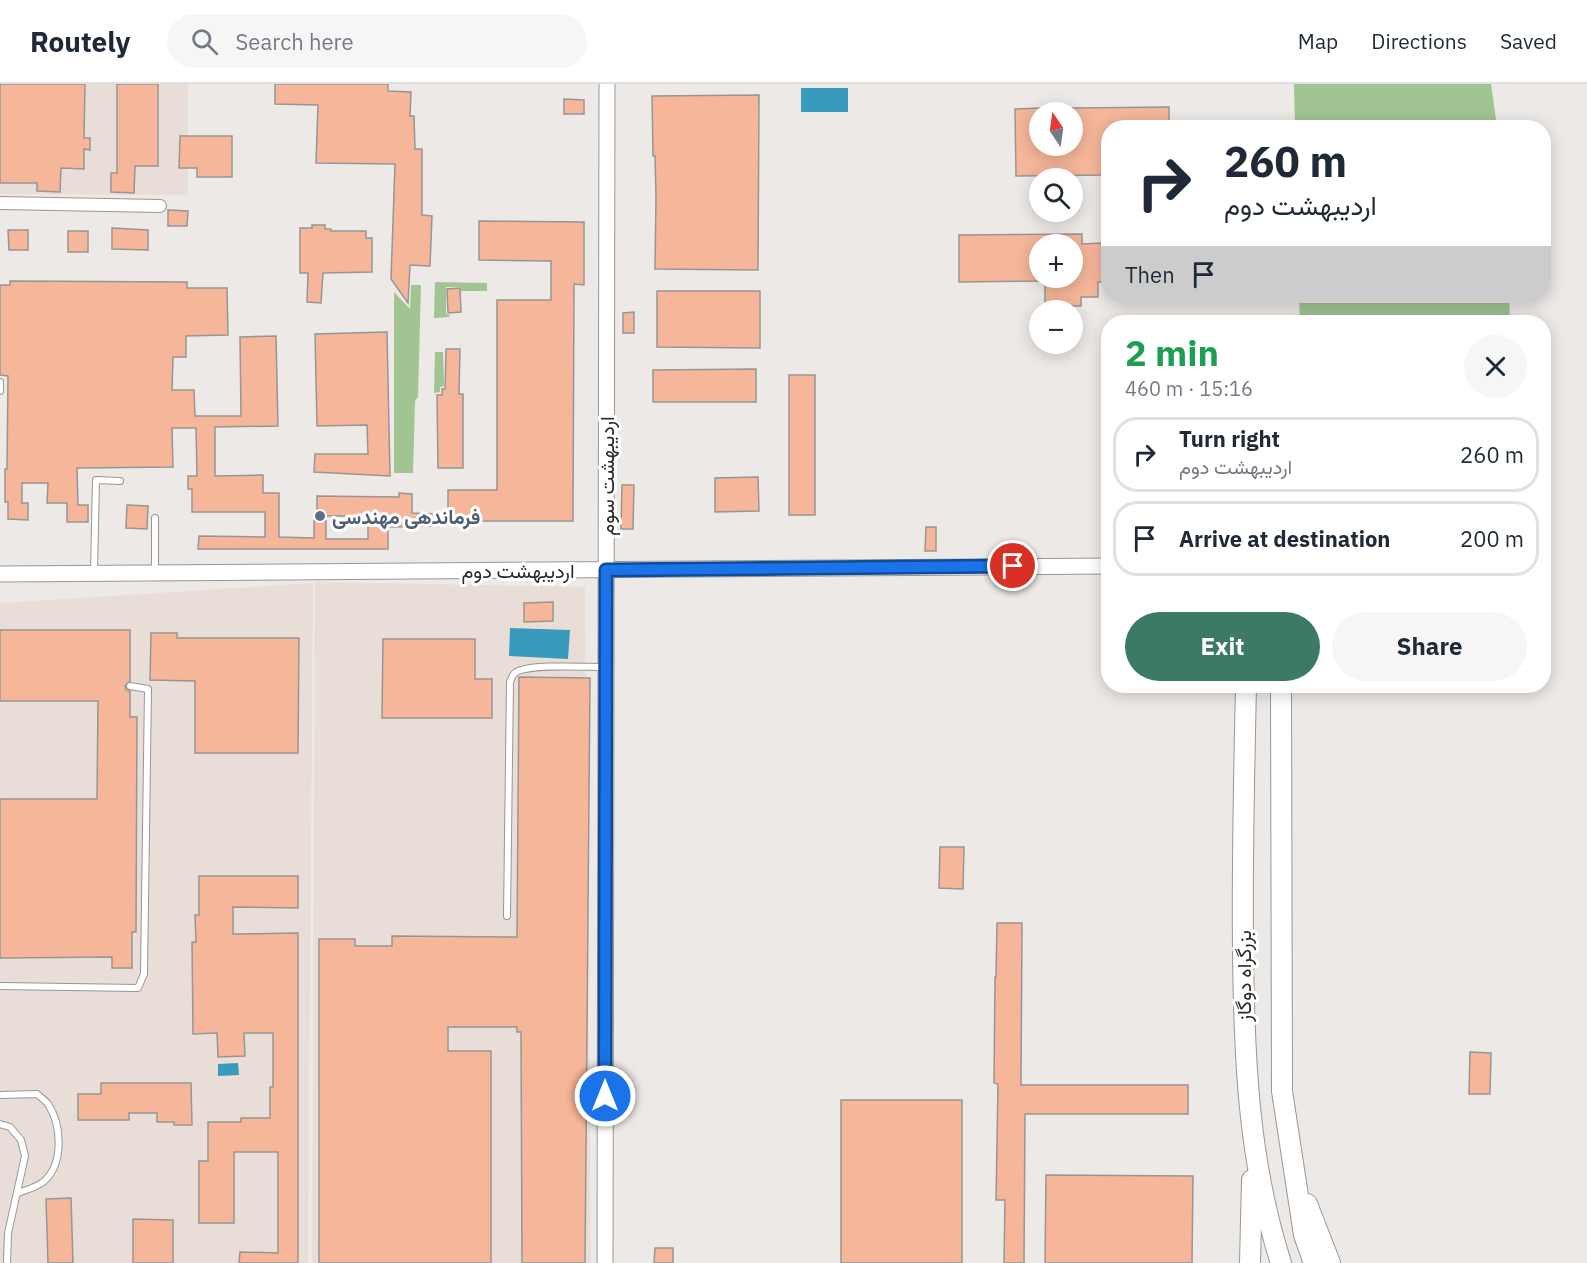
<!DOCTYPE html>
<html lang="en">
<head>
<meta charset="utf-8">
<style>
  body { margin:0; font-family:"IBM Plex Sans",Vazirmatn,sans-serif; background:#f6f6f7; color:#1f2937; height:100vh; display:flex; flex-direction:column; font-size:22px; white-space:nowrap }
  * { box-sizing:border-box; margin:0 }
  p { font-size:20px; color:#747a83 }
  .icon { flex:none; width:33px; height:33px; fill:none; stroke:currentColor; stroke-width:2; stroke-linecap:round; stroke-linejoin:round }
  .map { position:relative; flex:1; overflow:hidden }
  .panel { position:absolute; left:1101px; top:231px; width:450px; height:378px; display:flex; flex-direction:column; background:#fff; border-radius:24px; box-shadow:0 3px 15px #0003 }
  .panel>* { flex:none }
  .hud { position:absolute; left:1101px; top:36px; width:450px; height:183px; border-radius:24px; box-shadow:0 3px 15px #0003; background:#fff; color:#1f2937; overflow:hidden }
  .needle { width:39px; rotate:347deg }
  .tools { position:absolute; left:1029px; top:18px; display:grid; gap:12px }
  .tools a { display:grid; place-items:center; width:54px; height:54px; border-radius:50%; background:#fff; box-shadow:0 3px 15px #0003; font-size:30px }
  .pin { position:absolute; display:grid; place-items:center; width:51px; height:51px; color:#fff; margin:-26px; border:3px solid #fff; border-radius:50%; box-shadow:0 2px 6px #0007 }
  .me { position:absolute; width:66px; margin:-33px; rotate:0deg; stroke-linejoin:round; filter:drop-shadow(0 0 4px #0008) }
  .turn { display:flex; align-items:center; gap:21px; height:126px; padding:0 24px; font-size:27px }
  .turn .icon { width:78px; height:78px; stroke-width:2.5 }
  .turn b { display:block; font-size:42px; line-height:51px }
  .then { display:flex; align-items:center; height:57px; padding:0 24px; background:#0003; gap:12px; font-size:22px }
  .round { display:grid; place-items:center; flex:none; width:63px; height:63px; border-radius:32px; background:#f6f6f7 }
  .overview { display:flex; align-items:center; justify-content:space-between; height:102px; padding:0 24px }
  h1 { font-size:36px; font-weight:700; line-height:45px; color:#1e9e55 }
  .primary-button { display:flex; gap:12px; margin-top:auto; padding:12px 24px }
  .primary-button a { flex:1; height:69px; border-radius:36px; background:#3d7a66; color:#fff; font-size:24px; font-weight:700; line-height:69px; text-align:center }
  .primary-button a+a { background:#f6f6f7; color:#1f2937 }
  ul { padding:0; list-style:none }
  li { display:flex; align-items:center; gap:18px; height:75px; margin:0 12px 9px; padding:0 12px; border:3px solid #e0e1e3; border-radius:24px }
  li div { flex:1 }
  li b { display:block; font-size:22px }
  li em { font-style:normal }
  header { display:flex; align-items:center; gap:36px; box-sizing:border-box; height:84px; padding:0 30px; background:#fff; border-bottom:2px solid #e0e1e3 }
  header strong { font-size:28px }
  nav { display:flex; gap:33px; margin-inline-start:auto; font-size:21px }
  .search { width:420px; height:54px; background:#f6f6f7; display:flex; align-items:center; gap:15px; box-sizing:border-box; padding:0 21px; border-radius:33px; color:#747a83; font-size:22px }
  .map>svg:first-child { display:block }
</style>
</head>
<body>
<header>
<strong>Routely</strong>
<div class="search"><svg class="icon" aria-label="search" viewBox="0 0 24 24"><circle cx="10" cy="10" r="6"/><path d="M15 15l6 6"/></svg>Search here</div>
<nav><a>Map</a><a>Directions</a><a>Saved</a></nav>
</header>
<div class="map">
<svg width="1587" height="1179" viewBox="0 0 1587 1179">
  <rect width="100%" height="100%" fill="#ede9e7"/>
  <g fill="#e9ded7">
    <polygon points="0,0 188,0 188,111 0,110"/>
    <polygon points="315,498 585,503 591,1179 312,1179"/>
    <polygon points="313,499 308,1179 0,1179 0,519"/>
  </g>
  <g fill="#a0c592">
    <polygon points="1294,0 1491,0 1497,43 1295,43"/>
    <polygon points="435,198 487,199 487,207 461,207 461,203 446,203 446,230 450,231 449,233 434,234"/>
    <polygon points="411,201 421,201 418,313 415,317 413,389 394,389 394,208 410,225"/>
    <polygon points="1299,212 1509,212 1510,238 1300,238"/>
    <polygon points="435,268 443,268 444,302 440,303 440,308 434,309"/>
  </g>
  <g fill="#389bbe">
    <rect x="801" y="4" width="47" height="24"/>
    <polygon points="510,544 570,546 568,575 509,572"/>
    <polygon points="238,979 239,991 218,992 218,980"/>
  </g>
  <g fill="#f5b69a" stroke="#999594" stroke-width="1.5">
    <polygon points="0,0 85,0 84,54 90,54 90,66 84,65 84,85 61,84 60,108 37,107 37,99 0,99"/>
    <polygon points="117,0 158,0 158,82 135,82 134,109 111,108 111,89 117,89"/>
    <polygon points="275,0 388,0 388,7 411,8 410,32 414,32 415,65 422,65 422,131 432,132 430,182 410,181 408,219 391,195 395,80 316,79 318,21 275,20"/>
    <polygon points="759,11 758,186 655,185 656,112 655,72 653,72 652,12"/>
    <polygon points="564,15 584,16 584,30 564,30"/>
    <polygon points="1169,23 1169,44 1108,44 1108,91 1016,92 1015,25 1040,24 1040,62 1072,62 1072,24"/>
    <polygon points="180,52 232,52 232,93 197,93 197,84 179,84"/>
    <polygon points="168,126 188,127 187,142 168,142"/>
    <polygon points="479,137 584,138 584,201 574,200 573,437 448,437 448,406 497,406 497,216 551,216 551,177 479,176"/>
    <polygon points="312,141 325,141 325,145 331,145 331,147 366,147 366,154 372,154 372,188 323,189 321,219 307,218 308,189 300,189 300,144 312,144"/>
    <polygon points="112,144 148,146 148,166 112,165"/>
    <polygon points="8,146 28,146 28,166 9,166"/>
    <rect x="68" y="147" width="20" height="21"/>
    <polygon points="1082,150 1082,160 1102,159 1102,198 1098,198 1098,213 1081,213 1081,222 1045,222 1045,194 1072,194 1072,160 1040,160 1040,197 959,198 959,151"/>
    <polygon points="10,197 187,198 187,204 227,204 228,251 186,252 186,273 173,273 172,306 194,306 195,332 241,332 240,253 276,252 278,342 215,343 215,392 263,391 263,409 279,409 279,453 314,454 314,437 326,437 326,455 368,455 368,432 317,432 317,412 399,413 399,409 412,410 412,429 440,430 439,442 388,443 388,465 198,465 199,452 265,453 265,428 192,428 192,405 188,405 188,392 197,392 196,344 172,344 173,383 77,384 78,421 88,421 88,438 67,438 67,419 47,419 48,399 22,399 22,419 28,419 28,436 8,435 8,418 5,418 5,385 7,385 8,292 0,291 0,201 10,201"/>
    <polygon points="460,204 461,228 448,229 447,205"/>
    <polygon points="657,207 760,207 760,264 657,263"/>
    <polygon points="634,228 634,249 623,249 623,229"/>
    <polygon points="387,248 390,392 314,388 315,370 368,370 367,341 317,342 315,250"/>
    <polygon points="446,265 460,265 459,310 463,310 463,384 438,384 437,311 442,311 442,305 445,305"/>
    <polygon points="756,285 756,318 653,318 653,286"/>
    <rect x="789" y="291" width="26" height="140"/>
    <polygon points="758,393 759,427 715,428 715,394"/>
    <polygon points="622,401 634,401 633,445 621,445"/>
    <polygon points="127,421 148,422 147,445 126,444"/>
    <polygon points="926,443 936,443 936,467 925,467"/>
    <polygon points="553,518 553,537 524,538 524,519"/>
    <polygon points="0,546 130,546 130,597 125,602 126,606 130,607 130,633 137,633 136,848 132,848 132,884 112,884 112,873 0,874 0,715 97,715 98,617 0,617"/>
    <polygon points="151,549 177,549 177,554 299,554 298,669 195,669 195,597 150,596"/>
    <polygon points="383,555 475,555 475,595 492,595 492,634 382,634"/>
    <polygon points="519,593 590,594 585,1179 522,1179 521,948 517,948 517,943 448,943 448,967 491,967 491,1179 319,1179 319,855 355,855 355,862 392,862 392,852 517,853"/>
    <polygon points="940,763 964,763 963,805 939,804"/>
    <polygon points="199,792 298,792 298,824 233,823 233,850 298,849 298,1179 239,1179 240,1168 278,1169 278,1068 234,1068 234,1139 199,1139 199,1077 208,1077 208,1038 241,1038 241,1034 270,1034 270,1003 273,1003 273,949 244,949 245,972 218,973 217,949 193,950 192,858 196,858 195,831 199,831"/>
    <polygon points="997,839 1022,839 1021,1001 1188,1001 1188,1030 1025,1030 1024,1179 1004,1179 1005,1116 996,1116 998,1000 994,999 995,893 996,893"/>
    <polygon points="1470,968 1491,969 1490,1010 1469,1010"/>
    <polygon points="101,999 191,999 192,1041 174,1041 174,1038 157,1038 157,1029 129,1029 129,1036 78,1036 78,1010 101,1010"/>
    <rect x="841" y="1016" width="121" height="163"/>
    <polygon points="1046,1091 1193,1092 1192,1179 1045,1179"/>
    <polygon points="71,1114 73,1179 48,1179 46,1115"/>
    <polygon points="133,1135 173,1136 173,1179 133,1179"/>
    <polygon points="655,1164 673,1164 673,1179 654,1179"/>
  </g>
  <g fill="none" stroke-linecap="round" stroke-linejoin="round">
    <g stroke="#9a9694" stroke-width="8">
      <g id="service">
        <polyline points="0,307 0,298"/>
        <polyline points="155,488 155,434"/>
        <polyline points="94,489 96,396 120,397"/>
        <path d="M507 832 510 598C512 593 513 589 518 587 535 580 584 583 604 583"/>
        <polyline points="0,902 138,904 144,890 148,605 130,602"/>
        <path d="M0 1011 37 1010C40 1013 45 1016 48 1020 62 1041 64 1081 43 1098 37 1103 26 1106 18 1109"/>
        <polyline points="0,1040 10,1043 21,1056 25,1072 8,1149 7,1179"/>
      </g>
    </g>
    <g stroke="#9a9694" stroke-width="14">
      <polyline id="minor" points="0,119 160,122"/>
    </g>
    <g stroke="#9a9694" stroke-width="17">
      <g id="tertiary">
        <polyline points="0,490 1108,482"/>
        <polyline points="605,1179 607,0"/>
      </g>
    </g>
    <g stroke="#9a9694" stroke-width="22">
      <g id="trunk">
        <path d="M1246 602C1244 689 1242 777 1243 865 1244 971 1248 1077 1281 1179"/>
        <polyline points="1281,602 1282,1007 1304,1151 1314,1179"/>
        <polyline points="1307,1120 1330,1179"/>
        <polyline points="1250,1179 1252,1096"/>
      </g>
    </g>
    <use href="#service" stroke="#fff" stroke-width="6"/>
    <use href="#minor" stroke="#fff" stroke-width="12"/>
    <use href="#tertiary" stroke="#fff" stroke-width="15"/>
    <use href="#trunk" stroke="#fff" stroke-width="20"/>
  </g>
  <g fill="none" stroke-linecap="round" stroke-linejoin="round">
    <g stroke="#114b97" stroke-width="15">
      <polyline id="route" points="605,1012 606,486 1013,482"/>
    </g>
    <use href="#route" stroke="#1a73e8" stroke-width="10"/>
  </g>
  <circle fill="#5c6f8a" stroke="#fff" stroke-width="2" cx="320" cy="432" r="6"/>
  <g text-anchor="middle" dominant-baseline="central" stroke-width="6" stroke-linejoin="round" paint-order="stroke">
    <g font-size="20" fill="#2c2a29" stroke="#fff">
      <text transform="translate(606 392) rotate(-90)">اردیبهشت سوم</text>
      <text x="518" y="486">اردیبهشت دوم</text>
      <text transform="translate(1243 892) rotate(-90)">بزرگراه دوگاز</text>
    </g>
    <g font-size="20" font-weight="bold" fill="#4e5e75" stroke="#fff" text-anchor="start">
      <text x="332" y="432">فرماندهی مهندسی</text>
    </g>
  </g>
</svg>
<div class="tools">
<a><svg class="needle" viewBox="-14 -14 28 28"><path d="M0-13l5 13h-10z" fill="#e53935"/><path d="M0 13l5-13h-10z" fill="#747a83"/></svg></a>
<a><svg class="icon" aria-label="search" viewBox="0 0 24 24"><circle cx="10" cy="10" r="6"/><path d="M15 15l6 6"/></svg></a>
<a>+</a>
<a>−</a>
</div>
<div class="pin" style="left:1013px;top:482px;background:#d93025"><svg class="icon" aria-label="arrive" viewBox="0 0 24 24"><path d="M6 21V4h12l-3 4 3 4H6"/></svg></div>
<svg class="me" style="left:605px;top:1012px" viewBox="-20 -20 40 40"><circle r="17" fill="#1a73e8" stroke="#fff" stroke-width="3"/><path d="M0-11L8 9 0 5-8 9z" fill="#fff"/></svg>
<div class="hud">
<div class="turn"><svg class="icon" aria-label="right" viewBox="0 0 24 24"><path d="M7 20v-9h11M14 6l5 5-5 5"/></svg><div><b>260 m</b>اردیبهشت دوم</div></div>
<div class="then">Then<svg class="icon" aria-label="arrive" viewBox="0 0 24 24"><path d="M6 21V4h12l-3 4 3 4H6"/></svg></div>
</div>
<section class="panel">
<div class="overview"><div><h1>2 min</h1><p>460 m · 15:16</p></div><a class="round"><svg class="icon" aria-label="close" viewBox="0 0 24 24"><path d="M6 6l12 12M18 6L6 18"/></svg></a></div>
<ul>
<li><svg class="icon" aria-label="right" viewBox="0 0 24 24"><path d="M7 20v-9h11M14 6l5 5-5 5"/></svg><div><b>Turn right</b><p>اردیبهشت دوم</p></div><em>260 m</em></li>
<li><svg class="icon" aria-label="arrive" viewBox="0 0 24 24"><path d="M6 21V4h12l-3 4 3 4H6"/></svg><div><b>Arrive at destination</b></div><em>200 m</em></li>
</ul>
<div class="primary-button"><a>Exit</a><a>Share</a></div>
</section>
</div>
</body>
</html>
